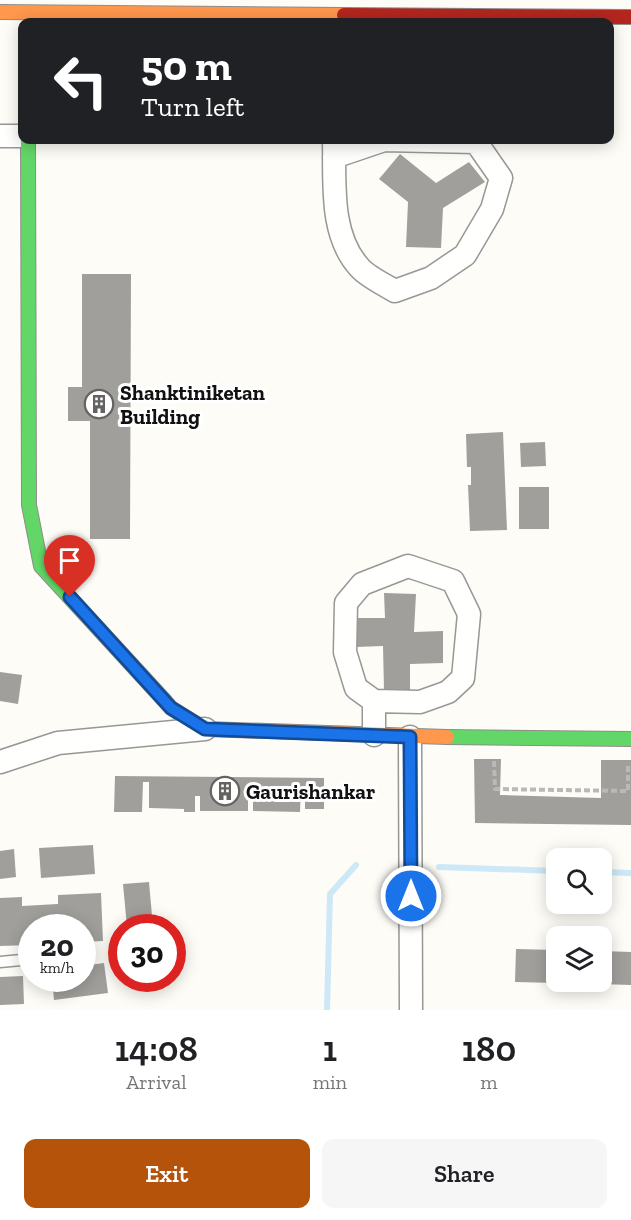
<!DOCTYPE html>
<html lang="en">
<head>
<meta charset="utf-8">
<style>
  body { margin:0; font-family:"Zilla Slab",serif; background:#f6f6f6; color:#202124; height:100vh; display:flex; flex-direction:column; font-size:22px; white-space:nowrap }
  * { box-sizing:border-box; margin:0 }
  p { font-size:20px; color:#757577 }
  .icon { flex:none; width:33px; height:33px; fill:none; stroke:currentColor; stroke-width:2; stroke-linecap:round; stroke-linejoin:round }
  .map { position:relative; height:1010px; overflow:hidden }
  .side { display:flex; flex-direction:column; background:#fff; flex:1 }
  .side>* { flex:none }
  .guide { position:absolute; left:18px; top:18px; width:596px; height:126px; border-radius:12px; box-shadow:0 3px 15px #0003; background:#202124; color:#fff; overflow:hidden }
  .controls { position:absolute; left:546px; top:848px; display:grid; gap:12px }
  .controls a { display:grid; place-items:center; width:66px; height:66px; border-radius:12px; background:#fff; box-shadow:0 3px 15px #0003; font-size:30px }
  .speed { position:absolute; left:18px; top:914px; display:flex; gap:12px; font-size:30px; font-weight:700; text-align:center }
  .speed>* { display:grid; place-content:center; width:78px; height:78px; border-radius:50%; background:#fff; box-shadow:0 3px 15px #0003; line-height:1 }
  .speed small { font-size:15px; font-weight:400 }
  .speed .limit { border:9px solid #d22; background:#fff; color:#111 }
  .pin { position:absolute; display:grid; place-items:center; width:51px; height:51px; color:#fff; margin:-62px -26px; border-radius:50% 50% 50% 0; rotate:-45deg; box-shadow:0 0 6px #0007 }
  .pin .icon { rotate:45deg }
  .me { position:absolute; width:66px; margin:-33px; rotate:0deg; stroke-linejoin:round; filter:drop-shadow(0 0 4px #0008) }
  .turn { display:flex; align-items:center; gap:21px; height:126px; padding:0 24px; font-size:27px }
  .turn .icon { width:78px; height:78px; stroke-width:2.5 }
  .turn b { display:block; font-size:42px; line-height:51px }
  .eta { display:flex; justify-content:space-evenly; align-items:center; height:102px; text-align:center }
  .eta b { font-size:36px; font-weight:600; line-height:42px }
  .action { display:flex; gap:12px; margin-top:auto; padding:12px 24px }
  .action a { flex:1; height:69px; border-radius:12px; background:#b45309; color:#fff; font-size:24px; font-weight:600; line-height:69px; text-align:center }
  .action a+a { background:#f6f6f6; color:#202124 }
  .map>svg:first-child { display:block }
</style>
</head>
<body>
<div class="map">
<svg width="631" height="1010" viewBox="0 0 631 1010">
  <rect width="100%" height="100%" fill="#fdfcf7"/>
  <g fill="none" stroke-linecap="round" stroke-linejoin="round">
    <g stroke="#cde8f7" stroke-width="6">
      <polyline points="439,867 556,871"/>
      <polyline points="602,872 631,873"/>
      <polyline points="327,1010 330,894 356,865"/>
    </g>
  </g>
  <g fill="#a19f9c">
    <polygon points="400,154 436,183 469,162 485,182 443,208 441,248 406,247 408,202 379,179"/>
    <polygon points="82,274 131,274 130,539 90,539 90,421 68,421 68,387 82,387"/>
    <polygon points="503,432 507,530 470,531 468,485 471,485 471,467 467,467 466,434"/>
    <polygon points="545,442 546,466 521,467 520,443"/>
    <rect x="519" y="487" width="30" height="42"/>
    <polygon points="384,593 416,594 414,632 443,631 443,663 410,664 410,690 384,690 383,646 356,647 354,618 385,618"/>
    <polygon points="0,672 22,675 18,704 0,701"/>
    <polygon points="474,759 501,759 500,795 601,798 601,760 631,760 631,825 475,823"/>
    <polygon points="115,776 324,778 324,809 305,809 305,787 301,787 300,812 253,811 253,798 248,797 248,811 200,811 200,796 195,796 195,812 184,812 184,809 149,808 149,782 143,782 142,812 114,812"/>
    <polygon points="93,845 95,874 41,878 39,848"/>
    <polygon points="14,849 16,877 0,879 0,851"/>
    <polygon points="149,882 153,927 127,927 123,884"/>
    <polygon points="101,893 103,941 82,942 82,927 32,927 32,945 0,946 0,898 22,897 22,906 58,904 58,895"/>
    <polygon points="516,949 556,950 556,983 515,982"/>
    <polygon points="602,951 631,952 631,985 568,983 568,981 602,981"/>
    <polygon points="104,963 108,993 54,1000 52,978 82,978 82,966"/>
    <polygon points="23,976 24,1004 0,1005 0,977"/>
  </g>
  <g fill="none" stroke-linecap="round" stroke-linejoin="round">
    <g stroke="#979795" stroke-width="13">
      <polyline id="lane" points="0,962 32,959"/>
    </g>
    <g stroke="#979795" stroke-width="25">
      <g id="street">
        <polyline points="0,136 22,136"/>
        <path d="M334 140C335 181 329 235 360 268 368 277 385 285 395 291L431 278 465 255 492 209 501 178 476 142 384 140 334 157"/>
        <polyline points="374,735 374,701 356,688 345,652 346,603 362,584 408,566 453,581 469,614 463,678 448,692 420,702 374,701"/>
        <polyline points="410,737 411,1010"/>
        <polyline points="0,762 58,743 205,729"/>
      </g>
    </g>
    <g stroke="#8e8d8b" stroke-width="16">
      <g id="fast">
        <polyline points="28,140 29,505 41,566 164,700"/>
        <polyline points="447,737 631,739"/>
      </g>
    </g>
    <g stroke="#8e8d8b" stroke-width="16">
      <g id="slow">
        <polyline points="0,12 344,15"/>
        <polyline points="164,700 171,708 205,729 447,737"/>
      </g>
    </g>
    <g stroke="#8e8d8b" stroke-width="16">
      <polyline id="jam" points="344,15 631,17"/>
    </g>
    <polyline stroke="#b9b9b8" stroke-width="4" stroke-dasharray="6 3" stroke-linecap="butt" points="494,761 495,789 628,791 628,764"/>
    <use href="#lane" stroke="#fffffe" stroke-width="10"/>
    <use href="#street" stroke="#fffffe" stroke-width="22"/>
    <use href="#fast" stroke="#63d668" stroke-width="14"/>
    <use href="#slow" stroke="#ff974d" stroke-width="14"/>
    <use href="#jam" stroke="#b3261e" stroke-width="14"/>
  </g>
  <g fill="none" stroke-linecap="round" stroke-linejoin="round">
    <g stroke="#114b97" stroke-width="15">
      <polyline id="route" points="70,597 171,708 205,729 410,737 411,896"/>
    </g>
    <use href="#route" stroke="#1a73e8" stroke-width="10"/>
  </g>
  <defs>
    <g id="building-ring" transform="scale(1.5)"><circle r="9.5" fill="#fff" stroke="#646362" stroke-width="1.5"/><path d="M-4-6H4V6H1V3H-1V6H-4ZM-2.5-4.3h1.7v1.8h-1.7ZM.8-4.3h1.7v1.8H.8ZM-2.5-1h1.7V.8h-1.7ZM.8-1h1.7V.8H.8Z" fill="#646362"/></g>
  </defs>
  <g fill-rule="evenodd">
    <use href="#building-ring" x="99" y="404"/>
    <use href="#building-ring" x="225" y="791"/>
  </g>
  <g text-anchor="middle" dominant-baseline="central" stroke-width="6" stroke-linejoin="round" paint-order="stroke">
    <g font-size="21" font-weight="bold" fill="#111" stroke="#fff" text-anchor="start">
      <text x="120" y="392">Shanktiniketan<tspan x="120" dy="24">Building</tspan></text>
      <text x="246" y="791">Gaurishankar</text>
    </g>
  </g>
</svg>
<div class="controls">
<a><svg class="icon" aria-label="search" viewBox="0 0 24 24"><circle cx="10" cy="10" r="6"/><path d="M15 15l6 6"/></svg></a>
<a><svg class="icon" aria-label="layers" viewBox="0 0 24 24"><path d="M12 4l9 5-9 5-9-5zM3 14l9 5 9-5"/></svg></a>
</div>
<div class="speed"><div>20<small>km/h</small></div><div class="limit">30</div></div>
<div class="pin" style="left:70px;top:597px;background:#d93025"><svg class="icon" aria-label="arrive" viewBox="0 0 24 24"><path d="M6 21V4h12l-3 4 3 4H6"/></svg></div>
<svg class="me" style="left:411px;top:896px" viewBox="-20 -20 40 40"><circle r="17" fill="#1a73e8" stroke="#fff" stroke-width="3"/><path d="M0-11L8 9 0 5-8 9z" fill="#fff"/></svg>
<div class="guide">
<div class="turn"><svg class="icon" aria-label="left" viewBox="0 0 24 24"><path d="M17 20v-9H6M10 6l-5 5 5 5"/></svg><div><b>50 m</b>Turn left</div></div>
</div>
</div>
<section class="side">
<div class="eta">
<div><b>14:08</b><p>Arrival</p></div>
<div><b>1</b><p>min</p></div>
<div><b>180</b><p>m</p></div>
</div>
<div class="action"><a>Exit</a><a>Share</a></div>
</section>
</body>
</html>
